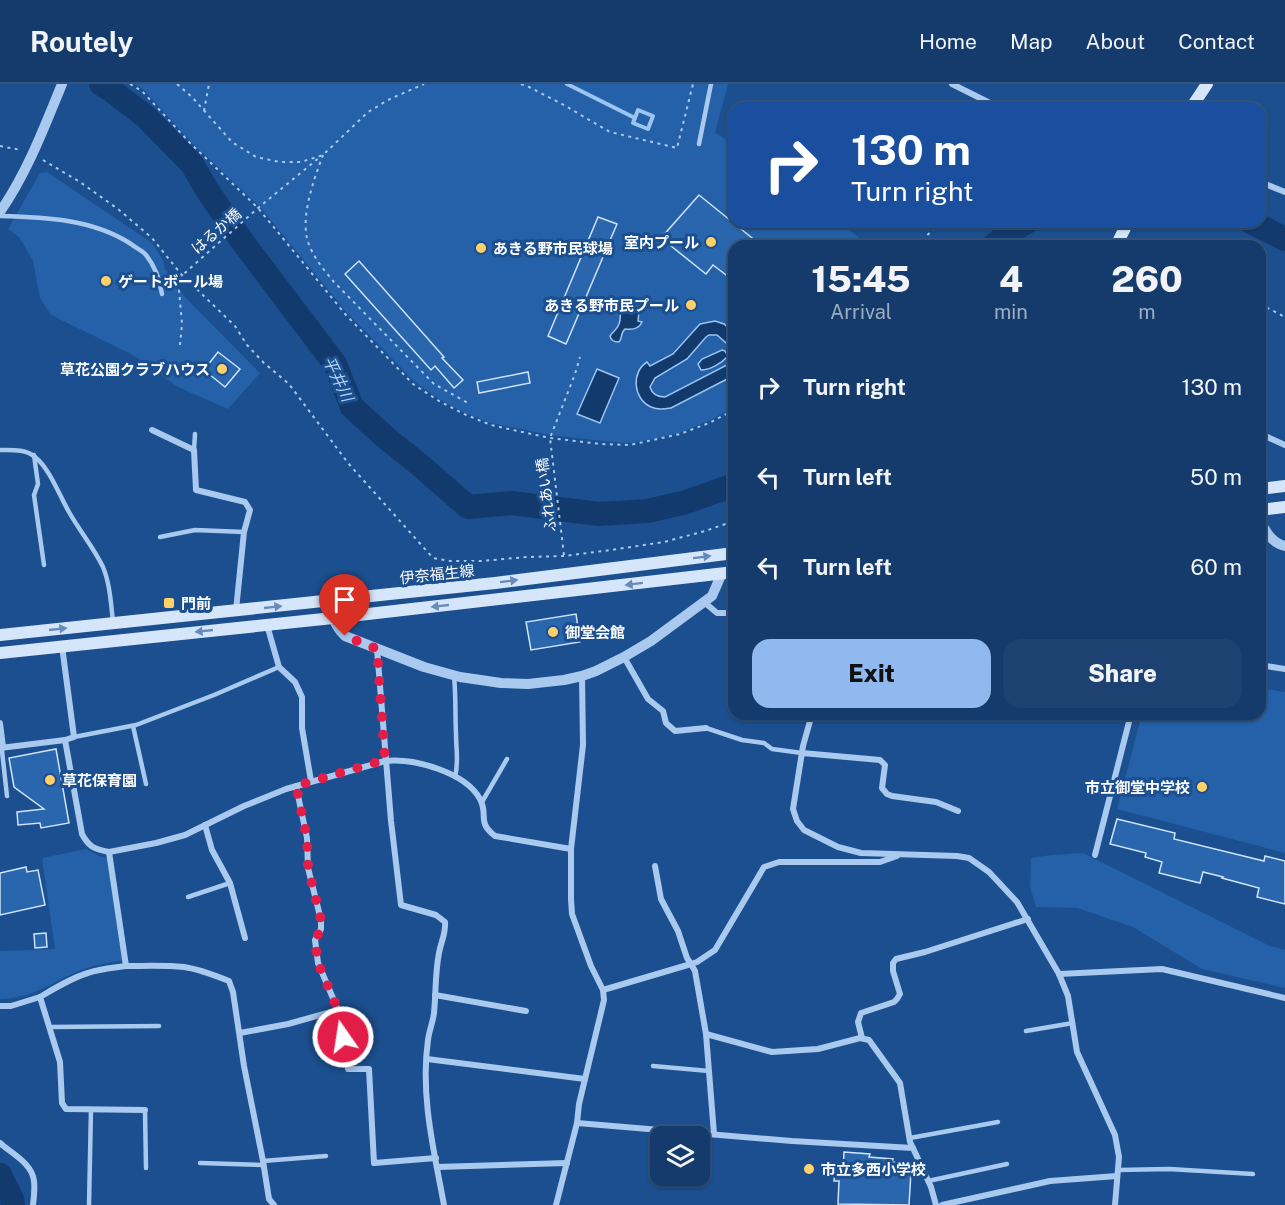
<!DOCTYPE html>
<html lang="en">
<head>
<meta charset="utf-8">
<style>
  body { margin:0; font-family:"Public Sans","Noto Sans JP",sans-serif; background:#1d4271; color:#f1f3f6; height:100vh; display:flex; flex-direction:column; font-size:22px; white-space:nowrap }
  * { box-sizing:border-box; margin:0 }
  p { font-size:20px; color:#9dadc1 }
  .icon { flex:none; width:33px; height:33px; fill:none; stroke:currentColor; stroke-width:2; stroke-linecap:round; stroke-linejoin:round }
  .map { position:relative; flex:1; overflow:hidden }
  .panel { position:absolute; left:728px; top:156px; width:538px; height:480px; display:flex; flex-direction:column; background:#143b6b; border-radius:18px; box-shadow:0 2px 4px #0004,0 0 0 2px #33557e }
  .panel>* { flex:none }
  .hud { position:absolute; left:728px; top:18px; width:538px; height:126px; border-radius:18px; box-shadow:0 2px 4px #0004,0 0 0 2px #33557e; background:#1a4fa0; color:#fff; overflow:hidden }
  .fabs { position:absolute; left:650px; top:1042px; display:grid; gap:12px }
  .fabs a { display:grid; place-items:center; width:60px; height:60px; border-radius:12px; background:#143b6b; box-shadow:0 2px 4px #0004,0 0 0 2px #33557e; font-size:30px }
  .pin { position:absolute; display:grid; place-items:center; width:51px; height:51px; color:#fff; margin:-62px -26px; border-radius:50% 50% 50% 0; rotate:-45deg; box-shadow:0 0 6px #0007 }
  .pin .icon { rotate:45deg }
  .me { position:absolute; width:66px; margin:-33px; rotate:347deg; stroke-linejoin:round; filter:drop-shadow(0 0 4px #0008) }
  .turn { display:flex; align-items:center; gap:21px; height:126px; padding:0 24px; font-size:27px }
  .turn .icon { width:78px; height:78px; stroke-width:2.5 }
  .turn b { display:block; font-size:42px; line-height:51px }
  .eta { display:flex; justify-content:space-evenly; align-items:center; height:102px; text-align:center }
  .eta b { font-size:36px; font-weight:800; line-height:42px }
  .action { display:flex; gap:12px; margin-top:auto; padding:12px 24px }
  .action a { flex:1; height:69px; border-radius:18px; background:#90b9f0; color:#111; font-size:24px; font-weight:800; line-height:69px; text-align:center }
  .action a+a { background:#1d4271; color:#f1f3f6 }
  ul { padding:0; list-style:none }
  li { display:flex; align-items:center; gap:18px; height:90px; padding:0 24px }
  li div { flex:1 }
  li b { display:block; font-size:22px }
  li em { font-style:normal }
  header { display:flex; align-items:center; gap:36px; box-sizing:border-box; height:84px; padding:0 30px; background:#143b6b; border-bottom:2px solid #33557e }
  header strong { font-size:28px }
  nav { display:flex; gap:33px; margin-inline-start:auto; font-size:21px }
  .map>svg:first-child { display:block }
</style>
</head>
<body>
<header>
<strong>Routely</strong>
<nav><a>Home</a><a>Map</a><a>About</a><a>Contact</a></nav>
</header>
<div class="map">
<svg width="1285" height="1121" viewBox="0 0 1285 1121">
  <rect width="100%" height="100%" fill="#1b4f8f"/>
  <g fill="#2461a8">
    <polygon points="135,0 728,0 715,49 733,59 734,138 840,138 869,162 734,162 733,324 709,337 679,349 654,355 630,359 603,357 550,351 491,339 465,329 439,315 415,298 348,230 260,123 192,59 144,6"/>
    <polygon points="47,88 152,159 163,176 165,185 185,213 260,289 228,325 178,303 133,271 51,231 40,214 33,177 19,153 8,145 40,89"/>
    <polygon points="1260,604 1285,608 1285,769 1117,725 1142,630 1260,630"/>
    <path d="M86 765 99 772 107 774 125 874 121 877C109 878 96 881 84 885 55 896 33 915 0 915V867L55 865 42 774Z"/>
    <polygon points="1083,769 1270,862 1285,866 1285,904 1202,885 1133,843 1077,824 1036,823 1030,803 1031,774 1051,771"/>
  </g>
  <g fill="#123a6d" stroke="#9cc4f0" stroke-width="1.5">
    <path d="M630 221 637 224 639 227 638 237 642 238C639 245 632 246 625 245 620 249 623 254 619 258 614 258 611 257 610 252 613 247 617 246 619 240 623 231 615 225 630 221Z"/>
    <path d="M715 237 724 240 733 248V265L717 251H709L706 253 687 275 655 294 650 303C652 310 657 313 665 313L729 280 733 275V292L671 324C664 325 658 326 651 323 633 315 631 288 647 278L650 282 673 270 700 240Z"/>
    <path d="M722 266 725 267 728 272C722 279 710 286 701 286L698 280 702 275Z"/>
    <polygon points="597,285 619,294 600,339 577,330"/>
  </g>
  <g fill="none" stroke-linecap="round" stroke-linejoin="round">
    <g stroke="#9cc4f0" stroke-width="4">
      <polyline points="567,0 635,34"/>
      <polygon points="638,26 653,32 648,45 633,39"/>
    </g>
    <g stroke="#123a6d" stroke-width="24">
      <polyline points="101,0 112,7 146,33 192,80 207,106 242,157 335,280 352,323 385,353 421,382 468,423 511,419 599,430 648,427 686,418 734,401"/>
      <polyline points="1251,138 1285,155"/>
      <polyline points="993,162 1007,150 1027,138"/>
      <polyline points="0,1091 12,1115 13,1121"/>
    </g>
  </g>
  <g fill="#2a66ad" stroke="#cfe3fa" stroke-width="1.5">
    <polygon points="699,111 762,162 734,162 734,197 713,181 706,190 661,154"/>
    <polygon points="598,133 617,140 566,260 548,252"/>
    <polygon points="359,177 444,273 442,274 463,296 454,304 435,282 431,286 345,190"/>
    <polygon points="218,268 240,285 225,303 204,286"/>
    <polygon points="528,288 530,299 479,309 477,298"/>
    <polygon points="576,530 580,558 531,566 526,538"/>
    <polygon points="56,665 69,739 41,744 40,739 18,741 17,728 44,725 14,703 9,674"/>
    <polygon points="1117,735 1175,749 1174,755 1264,777 1265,772 1285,777 1285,820 1257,813 1259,804 1222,794 1223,793 1203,788 1200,799 1159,789 1162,778 1145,773 1146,769 1110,760"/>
    <polygon points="26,783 27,788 38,786 45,821 0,831 0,789"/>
    <polygon points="46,849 47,863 35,864 34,850"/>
    <polygon points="844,1068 870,1070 869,1073 893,1075 892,1078 904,1079 911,1088 909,1121 838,1120 839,1097 834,1097 835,1086 843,1087"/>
  </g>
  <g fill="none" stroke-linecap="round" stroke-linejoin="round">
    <g stroke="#a9c9ee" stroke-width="2" stroke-dasharray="3 4.5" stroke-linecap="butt">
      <polyline points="130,0 142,7 191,60 258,124 346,231 413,300 439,317 464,330 491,341 513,346 550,354 601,360 630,361 680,350 709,339 734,326"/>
      <polyline points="177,0 192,13 232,58 256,73 280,78 301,78 323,71 368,28 390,15 424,0"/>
      <polyline points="521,0 529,3 562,20 610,48 677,64 693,0"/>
      <polyline points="204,27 209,0"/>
      <polyline points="0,62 21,66"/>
      <path d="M323 71C314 95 300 133 308 158 313 173 324 186 334 198L434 300 468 319"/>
      <polyline points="43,76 80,98 118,125 152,154 181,190 235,242 247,261 264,279 289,300 348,379 433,474 450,477 481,477 527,473 564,472 611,466 664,458 705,447 734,437"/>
      <polyline points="917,162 940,138"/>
      <polyline points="1260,220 1285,233"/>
      <polyline points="180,261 182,240 178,195 258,124 320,73"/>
      <polyline points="564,471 550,354 575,290 580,273"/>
    </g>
    <g stroke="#a9c9ee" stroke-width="4.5">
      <polyline points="699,60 711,0"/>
      <path d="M0 132C44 133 93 135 131 160 136 164 143 167 146 171 155 182 160 197 162 210"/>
      <path d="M0 366C12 366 26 365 35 373 50 385 59 411 69 428 79 446 94 464 103 483 110 500 111 520 113 538"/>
      <polyline points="194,366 195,350"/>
      <polyline points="34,371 38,400 34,411 44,481"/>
      <polyline points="160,453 195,446 244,448"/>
      <path d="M454 592C456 611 455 630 456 650 456 665 459 678 455 693"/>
      <polyline points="133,642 146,700"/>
      <polyline points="706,644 742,656 764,659 772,665 802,669"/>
      <polyline points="74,653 136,641 214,611 279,583"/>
      <polyline points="3,663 2,667 7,712"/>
      <polyline points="482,718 507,675"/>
      <polyline points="188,813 230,799"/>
      <polyline points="50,943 159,942"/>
      <polyline points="1026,947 1073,939"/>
      <polyline points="653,982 709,987"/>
      <polyline points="145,1026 146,1084"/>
      <polyline points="910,1054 998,1038"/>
      <polyline points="263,1077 326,1072"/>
      <polyline points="200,1079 264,1081"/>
      <polyline points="1118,1086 1169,1085 1253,1090"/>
      <polyline points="928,1097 1007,1080"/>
      <polyline points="89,1121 91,1025"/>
    </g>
    <g stroke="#a9c9ee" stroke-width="6">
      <polyline points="952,0 1000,24"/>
      <polyline points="1260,98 1285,108"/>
      <polyline points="152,346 194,366 196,406 245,418 250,426 244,448 236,526"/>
      <polyline points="1260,352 1263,351 1285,361"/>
      <polyline points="704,518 717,529 734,529"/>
      <polyline points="267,541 279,583 295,598 302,613 302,644 311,697"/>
      <path d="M377 565 391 737 401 821 436 831 445 838C446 849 441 858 439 869 435 889 436 909 434 929 433 938 429 947 428 956 420 1011 434 1067 444 1121"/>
      <polyline points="624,573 648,615 663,627 666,639 675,647 706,644"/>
      <polyline points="1260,581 1285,585"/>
      <polyline points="812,630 803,662 793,725 797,737 804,746 838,763 861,769 957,772 969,774 989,788 1017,818 1059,890 1068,912 1077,968 1115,1051 1119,1073 1115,1121"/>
      <polyline points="0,639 3,663"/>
      <path d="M65 656 82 750C89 763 94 765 109 768"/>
      <polyline points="0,664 65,656 74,653 62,562"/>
      <polyline points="802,669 880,676 885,681 882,704 887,710 892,712 936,718 958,727"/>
      <polyline points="296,702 307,754 308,784 321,836 321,845 315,856 318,879 338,926 341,936 348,985 369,985 374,1079 436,1074"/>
      <polyline points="205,741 212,766 230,799 245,854"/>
      <polyline points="1095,771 1131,630"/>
      <polyline points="655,782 661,815 678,847 687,874 691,880 697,878 715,866 764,783 779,778 880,778 897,772"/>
      <path d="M126 882C113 884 100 885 88 889 71 894 55 904 40 913L60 978 62 1019 66 1025 145 1026"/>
      <polyline points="1059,890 1162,885 1285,914"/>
      <polyline points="603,906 691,880 695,887 706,950 772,968 818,965 860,954 869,956 900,999 910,1058 913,1064"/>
      <polyline points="435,911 526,927"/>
      <polyline points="0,922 11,922 40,913"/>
      <polyline points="240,949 288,940 338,926"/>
      <polyline points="706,950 714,1050"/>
      <polyline points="862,954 858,938 861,929 894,918 897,915 900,910 893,887 893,879 896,875 925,868 1028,835"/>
      <polyline points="427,975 585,995"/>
      <polyline points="577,1039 792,1057 913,1064 931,1103 936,1121"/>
      <path d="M0 1059C12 1070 32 1079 34 1097 35 1105 34 1113 33 1121"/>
      <polyline points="437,1083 567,1079"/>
      <path d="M274 1121 269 1115 263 1077 244 982 233 908 229 897C214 891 199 885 184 883 165 881 145 882 126 882L109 768 156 759 185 751 244 722 286 705 385 677C414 674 465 688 480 715 489 732 476 737 495 752L571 765"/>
      <polyline points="556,1121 577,1039 579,1020 604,916 603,906 591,882 572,830 571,815 571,765 583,661 582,592"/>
      <polyline points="942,1121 1050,1097 1117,1092"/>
    </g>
    <g stroke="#a9c9ee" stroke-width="10">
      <path d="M0 128C27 89 44 44 62 0"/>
      <path d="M1260 437C1266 448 1272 459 1285 462"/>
      <path d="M331 517C333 533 333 540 345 552L424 583 460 593 501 599 528 600 564 596 582 592 596 587 624 573 651 557 712 512 722 489"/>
    </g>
    <g stroke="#d6e6fa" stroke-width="12">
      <polyline points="1191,24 1207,0"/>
      <polyline points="1116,162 1128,138"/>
      <polyline points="1260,405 1285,402"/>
      <polyline points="1260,426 1285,423"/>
      <polyline points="0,551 495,499 734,469"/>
      <polyline points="0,569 333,534 734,488"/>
    </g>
  </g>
  <defs><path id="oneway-solid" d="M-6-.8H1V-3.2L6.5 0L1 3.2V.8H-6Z" transform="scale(1.5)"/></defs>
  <g fill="#668bba">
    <use href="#oneway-solid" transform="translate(702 473) rotate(-7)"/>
    <use href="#oneway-solid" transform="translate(509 497) rotate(-7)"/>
    <use href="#oneway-solid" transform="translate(634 500) rotate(173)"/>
    <use href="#oneway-solid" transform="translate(440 522) rotate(174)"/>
    <use href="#oneway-solid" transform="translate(273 523) rotate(-6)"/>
    <use href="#oneway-solid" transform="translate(58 545) rotate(-6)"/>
    <use href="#oneway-solid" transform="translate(204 547) rotate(174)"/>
  </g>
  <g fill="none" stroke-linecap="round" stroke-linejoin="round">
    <polyline stroke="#e11d48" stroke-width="10" stroke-dasharray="0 18" points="343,953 338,926 318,879 315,856 321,845 321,836 308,784 307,754 296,702 385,676 377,565 345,552"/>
  </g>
  <g fill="#ffd166" stroke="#1b4f8f" stroke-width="2">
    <circle cx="711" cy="158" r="6"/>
    <circle cx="481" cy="164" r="6"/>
    <circle cx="106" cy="197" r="6"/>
    <circle cx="691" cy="221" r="6"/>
    <circle cx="222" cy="285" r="6"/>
    <rect x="163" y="513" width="12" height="12" rx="3"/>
    <circle cx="553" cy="548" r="6"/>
    <circle cx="50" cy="696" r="6"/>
    <circle cx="1202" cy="703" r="6"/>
    <circle cx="809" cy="1085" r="6"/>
  </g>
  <g text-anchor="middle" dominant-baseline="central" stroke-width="6" stroke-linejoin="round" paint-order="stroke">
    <g font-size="15" fill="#fff" stroke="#1b4f8f">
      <text transform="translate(216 147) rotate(-41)">はるか橋</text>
      <text transform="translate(546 411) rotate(-97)">ふれあい橋</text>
      <text transform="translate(437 490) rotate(-6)">伊奈福生線</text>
    </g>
    <g font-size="15" font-weight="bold" fill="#fff" stroke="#1b4f8f" text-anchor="start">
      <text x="699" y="158" text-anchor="end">室内プール</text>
      <text x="493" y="164">あきる野市民球場</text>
      <text x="118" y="197">ゲートボール場</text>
      <text x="679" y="221" text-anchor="end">あきる野市民プール</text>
      <text x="210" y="285" text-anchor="end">草花公園クラブハウス</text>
      <text x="181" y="519">門前</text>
      <text x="565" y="548">御堂会館</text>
      <text x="62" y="696">草花保育園</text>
      <text x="1190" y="703" text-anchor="end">市立御堂中学校</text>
      <text x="821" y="1085">市立多西小学校</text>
    </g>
    <g font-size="16" font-style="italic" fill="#b5d3f5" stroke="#1b4f8f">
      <text transform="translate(338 295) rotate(64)">平井川</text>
    </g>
  </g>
</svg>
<div class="fabs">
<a><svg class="icon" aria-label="layers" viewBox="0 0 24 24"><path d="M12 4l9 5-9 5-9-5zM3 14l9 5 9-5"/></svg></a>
</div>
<div class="pin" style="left:345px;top:552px;background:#d93025"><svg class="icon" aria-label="arrive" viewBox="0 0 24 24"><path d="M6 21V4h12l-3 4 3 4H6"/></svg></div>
<svg class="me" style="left:343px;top:953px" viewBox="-20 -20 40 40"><circle r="17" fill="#e11d48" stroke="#fff" stroke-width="3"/><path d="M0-11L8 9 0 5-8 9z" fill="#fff"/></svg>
<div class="hud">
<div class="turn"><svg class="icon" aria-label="right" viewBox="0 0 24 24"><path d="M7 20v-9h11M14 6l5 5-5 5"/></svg><div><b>130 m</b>Turn right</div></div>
</div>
<section class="panel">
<div class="eta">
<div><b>15:45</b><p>Arrival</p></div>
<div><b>4</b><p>min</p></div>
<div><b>260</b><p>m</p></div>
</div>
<ul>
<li><svg class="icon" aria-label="right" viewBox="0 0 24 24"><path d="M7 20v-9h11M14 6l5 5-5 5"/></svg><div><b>Turn right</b></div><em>130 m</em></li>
<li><svg class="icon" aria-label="left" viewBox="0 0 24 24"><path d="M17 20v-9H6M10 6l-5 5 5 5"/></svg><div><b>Turn left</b></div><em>50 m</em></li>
<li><svg class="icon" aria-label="left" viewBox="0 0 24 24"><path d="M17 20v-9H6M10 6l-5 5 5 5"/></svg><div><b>Turn left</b></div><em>60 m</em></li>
</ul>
<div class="action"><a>Exit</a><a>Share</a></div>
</section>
</div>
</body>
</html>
